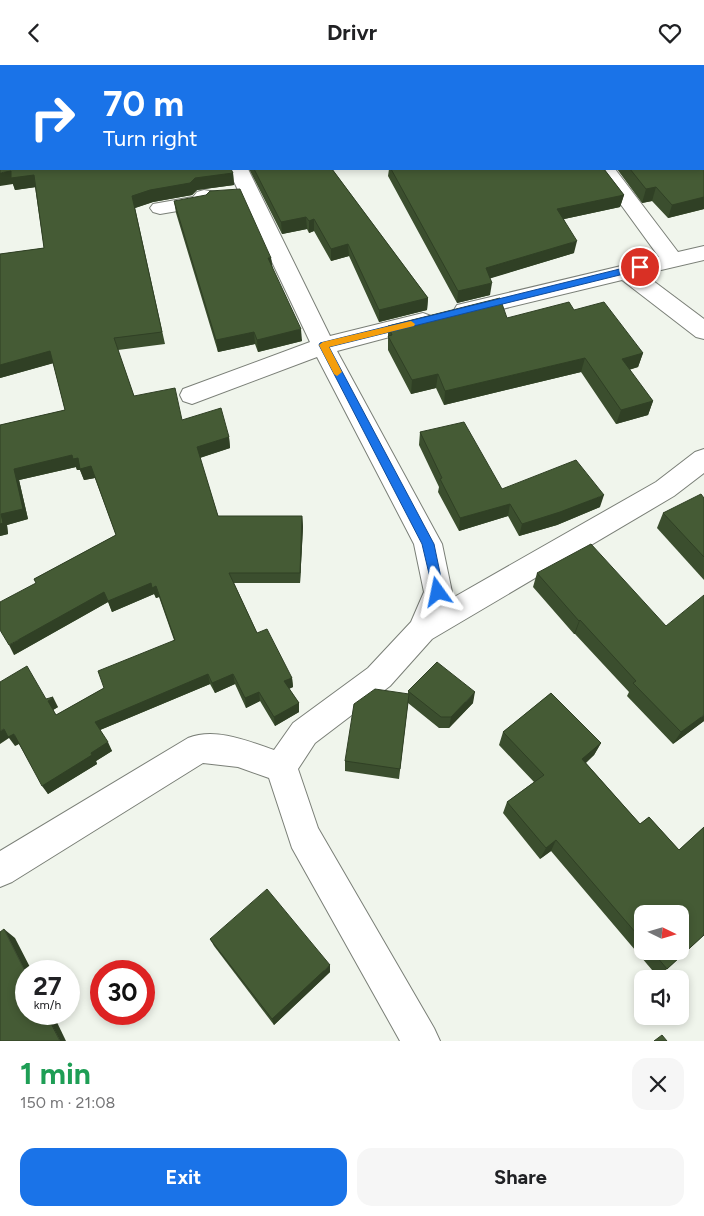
<!DOCTYPE html>
<html lang="en">
<head>
<meta charset="utf-8">
<style>
  body { margin:0; font-family:Figtree,sans-serif; background:#f6f6f6; color:#202124; height:100vh; display:flex; flex-direction:column; font-size:19px; white-space:nowrap }
  * { box-sizing:border-box; margin:0 }
  p { font-size:16px; color:#757577 }
  .icon { flex:none; width:28px; height:28px; fill:none; stroke:currentColor; stroke-width:2; stroke-linecap:round; stroke-linejoin:round }
  .map { position:relative; height:976px; overflow:hidden }
  .details { display:flex; flex-direction:column; background:#fff; flex:1 }
  .details>* { flex:none }
  .banner { position:absolute; left:0px; top:0px; width:705px; height:105px; box-shadow:0 2px 8px #0003; background:#1a73e8; color:#fff; overflow:hidden }
  .needle { width:32px; rotate:95deg }
  .buttons { position:absolute; left:634px; top:840px; display:grid; gap:10px }
  .buttons a { display:grid; place-items:center; width:55px; height:55px; border-radius:10px; background:#fff; box-shadow:0 2px 8px #0003; font-size:25px }
  .speed { position:absolute; left:15px; top:895px; display:flex; gap:10px; font-size:25px; font-weight:700; text-align:center }
  .speed>* { display:grid; place-content:center; width:65px; height:65px; border-radius:50%; background:#fff; box-shadow:0 2px 8px #0003; line-height:1 }
  .speed small { font-size:12px; font-weight:400 }
  .speed .limit { border:8px solid #d22; background:#fff; color:#111 }
  .pin { position:absolute; display:grid; place-items:center; width:42px; height:42px; color:#fff; margin:-21px; border:2px solid #fff; border-radius:50%; box-shadow:0 1px 5px #0007 }
  .me { position:absolute; width:55px; margin:-28px; rotate:348deg; stroke-linejoin:round; filter:drop-shadow(0 0 4px #0008) }
  .turn { display:flex; align-items:center; gap:18px; height:105px; padding:0 20px; font-size:22px }
  .turn .icon { width:65px; height:65px; stroke-width:2.5 }
  .turn b { display:block; font-size:35px; line-height:42px }
  .round { display:grid; place-items:center; flex:none; width:52px; height:52px; border-radius:15px; background:#f6f6f6 }
  .head { display:flex; align-items:center; justify-content:space-between; height:85px; padding:0 20px }
  h1 { font-size:30px; font-weight:700; line-height:38px; color:#1e9e55 }
  .primary-button { display:flex; gap:10px; margin-top:auto; padding:10px 20px }
  .primary-button a { flex:1; height:58px; border-radius:15px; background:#1a73e8; color:#fff; font-size:20px; font-weight:700; line-height:58px; text-align:center }
  .primary-button a+a { background:#f6f6f6; color:#202124 }
  header { display:flex; justify-content:space-between; align-items:center; height:65px; padding:0 20px; background:#fff; font-size:22px; font-weight:700 }
  .map>svg:first-child { display:block }
</style>
</head>
<body>
<header><svg class="icon" aria-label="back" viewBox="0 0 24 24"><path d="M15 5l-7 7 7 7"/></svg>Drivr<svg class="icon" aria-label="heart" viewBox="0 0 24 24"><path d="M12 20l-8-8c-3-5 5-10 8-4 3-6 11-1 8 4z"/></svg></header>
<div class="map">
<svg width="704" height="976" viewBox="0 0 704 976">
  <rect width="100%" height="100%" fill="#f0f5ec"/>
  <g fill="none" stroke-linecap="round" stroke-linejoin="round">
    <g stroke="#7a7f77" stroke-width="2">
      <g id="street">
        <rect x="180" y="0" width="18" height="1"/>
        <polygon points="499,0 518,0 519,1 500,1"/>
        <path d="M228 104H248L330 271 423 248 431 251 434 256 431 261 337 286 442 479 452 527 449 535 656 417 695 387 704 384V408L674 431 432 574 390 621 315 678 298 704 318 763 434 963 440 976H400L292 783 269 713 238 702 203 698 12 817 0 822V786L188 673C215 662 248 676 274 685L293 658 368 603 411 557 424 527 414 479 317 292 192 339 183 336 180 330 183 324 310 277Z"/>
        <polygon points="595,104 615,104 678,187 704,181 704,195 644,209 704,254 704,274 696,272 622,215 465,253 457,250 454,245 457,240 659,192"/>
        <polygon points="204,125 215,127 218,131 207,141 160,149 153,147 150,143 153,139 193,132 197,127"/>
      </g>
    </g>
    <use href="#street" fill="#fff" fill-rule="evenodd"/>
  </g>
  <g fill="#3b4e2e" fill-rule="evenodd">
    <polygon points="540,0 600,0 601,1 541,1"/>
    <polygon points="704,62 704,144 668,153 652,136 642,138 617,104 704,104"/>
    <polygon points="1,104 233,108 234,120 197,125 192,130 153,137 135,143 165,279 118,285 134,331 182,355 229,372 230,383 200,393 218,451 302,451 303,462 300,518 234,518 257,568 292,613 293,622 289,624 299,638 299,647 275,661 260,636 246,643 235,619 215,628 210,619 100,665 112,686 96,696 97,699 48,729 19,679 15,681 46,634 58,642 53,645 56,650 104,623 174,575 159,532 156,533 154,529 112,547 108,537 14,590 36,518 34,514 116,470 95,413 84,415 80,405 77,405 76,402 19,415 28,454 7,460 8,469 0,471 0,360 65,345 53,298 0,313 0,189 44,183 35,122 15,125 13,119"/>
    <polygon points="249,104 332,104 428,233 427,245 379,257 349,191 331,196 314,166 309,168 307,164 282,169"/>
    <polygon points="389,104 604,104 624,130 620,142 564,154 574,188 490,213 490,230 457,238 388,111"/>
    <polygon points="174,136 271,193 272,202 302,276 258,287 255,279 218,287 176,148"/>
    <polygon points="574,245 643,288 638,302 629,305 653,336 648,350 616,359 581,307 444,340 436,323 411,329 388,285 388,261 507,253"/>
    <polygon points="420,367 502,424 600,442 557,460 519,471 508,451 459,466 438,427 439,422 419,380"/>
    <polygon points="704,433 704,515 657,463 663,448"/>
    <polygon points="537,508 704,656 673,679 627,631 629,627 575,569 574,569 533,522"/>
    <polygon points="408,626 473,638 449,663 439,663 408,638 399,714 345,706 345,696 408,629"/>
    <path d="M551 628 601 678 594 690 586 698 640 759 649 752 679 785 704 762V870L667 904 658 912 551 786 540 794 503 748 507 737 534 717 499 680 503 667ZM642 849H680V886H642Z"/>
    <polygon points="210,874 330,907 274,960 214,881"/>
  </g>
  <g fill="#304025">
    <polygon points="11,106 34,110 37,122 15,125 13,119 0,121 0,108"/>
    <polygon points="233,108 234,120 197,125 192,130 153,137 135,143 132,131 150,125 195,113"/>
    <polygon points="656,122 652,136 642,138 646,124"/>
    <polygon points="624,130 620,142 555,156 557,144"/>
    <polygon points="704,132 704,144 668,153 672,140"/>
    <polygon points="306,152 307,164 282,169 281,157"/>
    <polygon points="314,154 314,166 309,168 309,156"/>
    <polygon points="577,176 574,188 485,215 486,203"/>
    <polygon points="348,179 349,191 331,196 331,184"/>
    <polygon points="268,193 271,193 273,205"/>
    <polygon points="492,218 490,230 457,238 458,226"/>
    <polygon points="428,233 427,245 379,257 379,245"/>
    <polygon points="301,264 302,276 258,287 257,275"/>
    <polygon points="254,267 255,279 218,287 216,275"/>
    <polygon points="50,286 54,298 0,313 0,300"/>
    <polygon points="643,288 638,302 617,308 622,294"/>
    <polygon points="585,293 581,307 444,340 445,326"/>
    <polygon points="438,309 436,323 411,329 412,315"/>
    <polygon points="653,336 648,350 616,359 621,345"/>
    <polygon points="229,372 230,383 199,393 197,382"/>
    <polygon points="72,390 91,401 95,413 84,415 80,405 77,405 76,402 19,415 28,454 7,460 8,469 0,471 0,459 1,449 14,404"/>
    <polygon points="604,430 600,442 557,460 519,471 522,459"/>
    <polygon points="510,439 508,451 459,466 460,453"/>
    <polygon points="302,451 303,462 300,518 300,508"/>
    <polygon points="151,518 154,529 112,547 108,536"/>
    <polygon points="156,521 159,532 156,533 152,523"/>
    <polygon points="104,527 108,537 14,590 9,580"/>
    <polygon points="580,555 575,569 574,569 579,556"/>
    <polygon points="208,609 210,619 100,665 95,657"/>
    <polygon points="233,609 235,619 215,628 212,618"/>
    <polygon points="292,613 293,622 285,625 284,616"/>
    <polygon points="259,627 260,636 246,643 245,633"/>
    <polygon points="475,627 473,638 449,663 451,652"/>
    <polygon points="53,632 58,642 53,645 48,636"/>
    <polygon points="299,638 299,647 275,661 274,652"/>
    <polygon points="704,650 704,656 673,679 681,667"/>
    <polygon points="4,664 14,669 20,678 15,681 9,673 0,679 0,666"/>
    <polygon points="108,677 112,686 96,696 97,699 48,729 42,721 91,688"/>
    <polygon points="601,678 594,690 576,706 582,694"/>
    <polygon points="556,775 551,786 540,794 546,783"/>
    <polygon points="4,864 15,873 32,906 26,906 26,908"/>
    <polygon points="330,900 330,907 274,960 272,954"/>
    <polygon points="46,949 53,949 66,976 60,976"/>
  </g>
  <g fill="#455b35" stroke="#304025">
    <rect x="50" y="0" width="45" height="1"/>
    <polygon points="196,0 390,0 390,1 190,1"/>
    <polygon points="554,0 600,0 601,1 555,1"/>
    <polygon points="0,13 1,13 1,104 231,104 233,108 195,113 190,118 150,125 132,131 162,267 114,273 134,331 175,323 182,355 221,343 229,372 197,382 218,451 302,451 300,508 229,508 257,568 267,564 292,613 284,616 299,638 274,652 259,627 245,633 233,609 212,618 208,609 95,657 108,677 91,688 92,690 42,721 14,669 8,672 4,664 0,666 0,617 27,601 46,634 53,632 48,636 56,650 104,623 98,606 175,575 156,521 152,523 151,518 108,536 104,527 9,580 0,565 0,537 36,518 34,514 116,470 91,401 80,404 78,393 73,394 72,390 14,404 23,444 1,449 3,458 0,459 0,360 65,345 50,286 0,300 0,189 44,183 34,110 11,113 11,106 0,108"/>
    <polygon points="704,97 704,132 672,140 656,122 646,124 630,104 704,104"/>
    <polygon points="254,104 332,104 428,233 379,245 348,179 331,184 314,154 309,156 306,152 281,157"/>
    <polygon points="391,104 604,104 624,130 557,144 577,176 486,203 492,218 458,226"/>
    <polygon points="240,124 271,193 268,193 301,264 257,275 254,267 216,275 174,136 206,130 210,126"/>
    <polygon points="500,233 507,253 569,237 574,245 604,237 643,288 622,294 653,336 621,345 585,293 445,326 438,309 412,315 388,271 392,270 388,261"/>
    <polygon points="464,357 502,424 576,395 604,430 560,447 522,459 510,439 460,453 440,414 442,413 420,367"/>
    <polygon points="701,429 704,433 704,492 663,448"/>
    <polygon points="591,479 666,561 704,530 704,650 681,667 633,618 636,616 580,555 579,556 537,508"/>
    <polygon points="437,597 475,627 451,652 441,652 408,626"/>
    <polygon points="375,624 409,629 400,704 345,696 354,639"/>
    <polygon points="551,628 601,678 582,694 640,759 649,752 679,785 704,762 704,870 667,904 652,886 680,886 680,849 642,849 642,875 556,775 546,783 507,737 544,710 503,667"/>
    <polygon points="267,824 330,900 272,954 210,874"/>
    <polygon points="4,864 26,908 26,949 46,949 60,976 0,976 0,867"/>
    <polygon points="662,970 667,976 654,976"/>
  </g>
  <polygon fill="#1a73e8" stroke="#114b97" points="640,199 644,200 644,204 329,282 434,479 444,527 443,530 434,530 422,479 319,280 320,278"/>
  <polygon fill="#f59e0b" points="411,256 415,259 414,261 329,282 342,307 337,311 334,309 319,280 323,277"/>
</svg>
<div class="buttons">
<a><svg class="needle" viewBox="-14 -14 28 28"><path d="M0-13l5 13h-10z" fill="#e53935"/><path d="M0 13l5-13h-10z" fill="#757577"/></svg></a>
<a><svg class="icon" aria-label="sound" viewBox="0 0 24 24"><path d="M4 9h4l5-4v14l-5-4H4zM17 9q2 3 0 6"/></svg></a>
</div>
<div class="speed"><div>27<small>km/h</small></div><div class="limit">30</div></div>
<div class="pin" style="left:640px;top:202px;background:#d93025"><svg class="icon" aria-label="arrive" viewBox="0 0 24 24"><path d="M6 21V4h12l-3 4 3 4H6"/></svg></div>
<svg class="me" style="left:438px;top:527px" viewBox="-20 -20 40 40"><path d="M0-17L14 15 0 8-14 15z" fill="#1a73e8" stroke="#fff" stroke-width="4"/></svg>
<div class="banner">
<div class="turn"><svg class="icon" aria-label="right" viewBox="0 0 24 24"><path d="M7 20v-9h11M14 6l5 5-5 5"/></svg><div><b>70 m</b>Turn right</div></div>
</div>
</div>
<section class="details">
<div class="head"><div><h1>1 min</h1><p>150 m · 21:08</p></div><a class="round"><svg class="icon" aria-label="close" viewBox="0 0 24 24"><path d="M6 6l12 12M18 6L6 18"/></svg></a></div>
<div class="primary-button"><a>Exit</a><a>Share</a></div>
</section>
</body>
</html>
